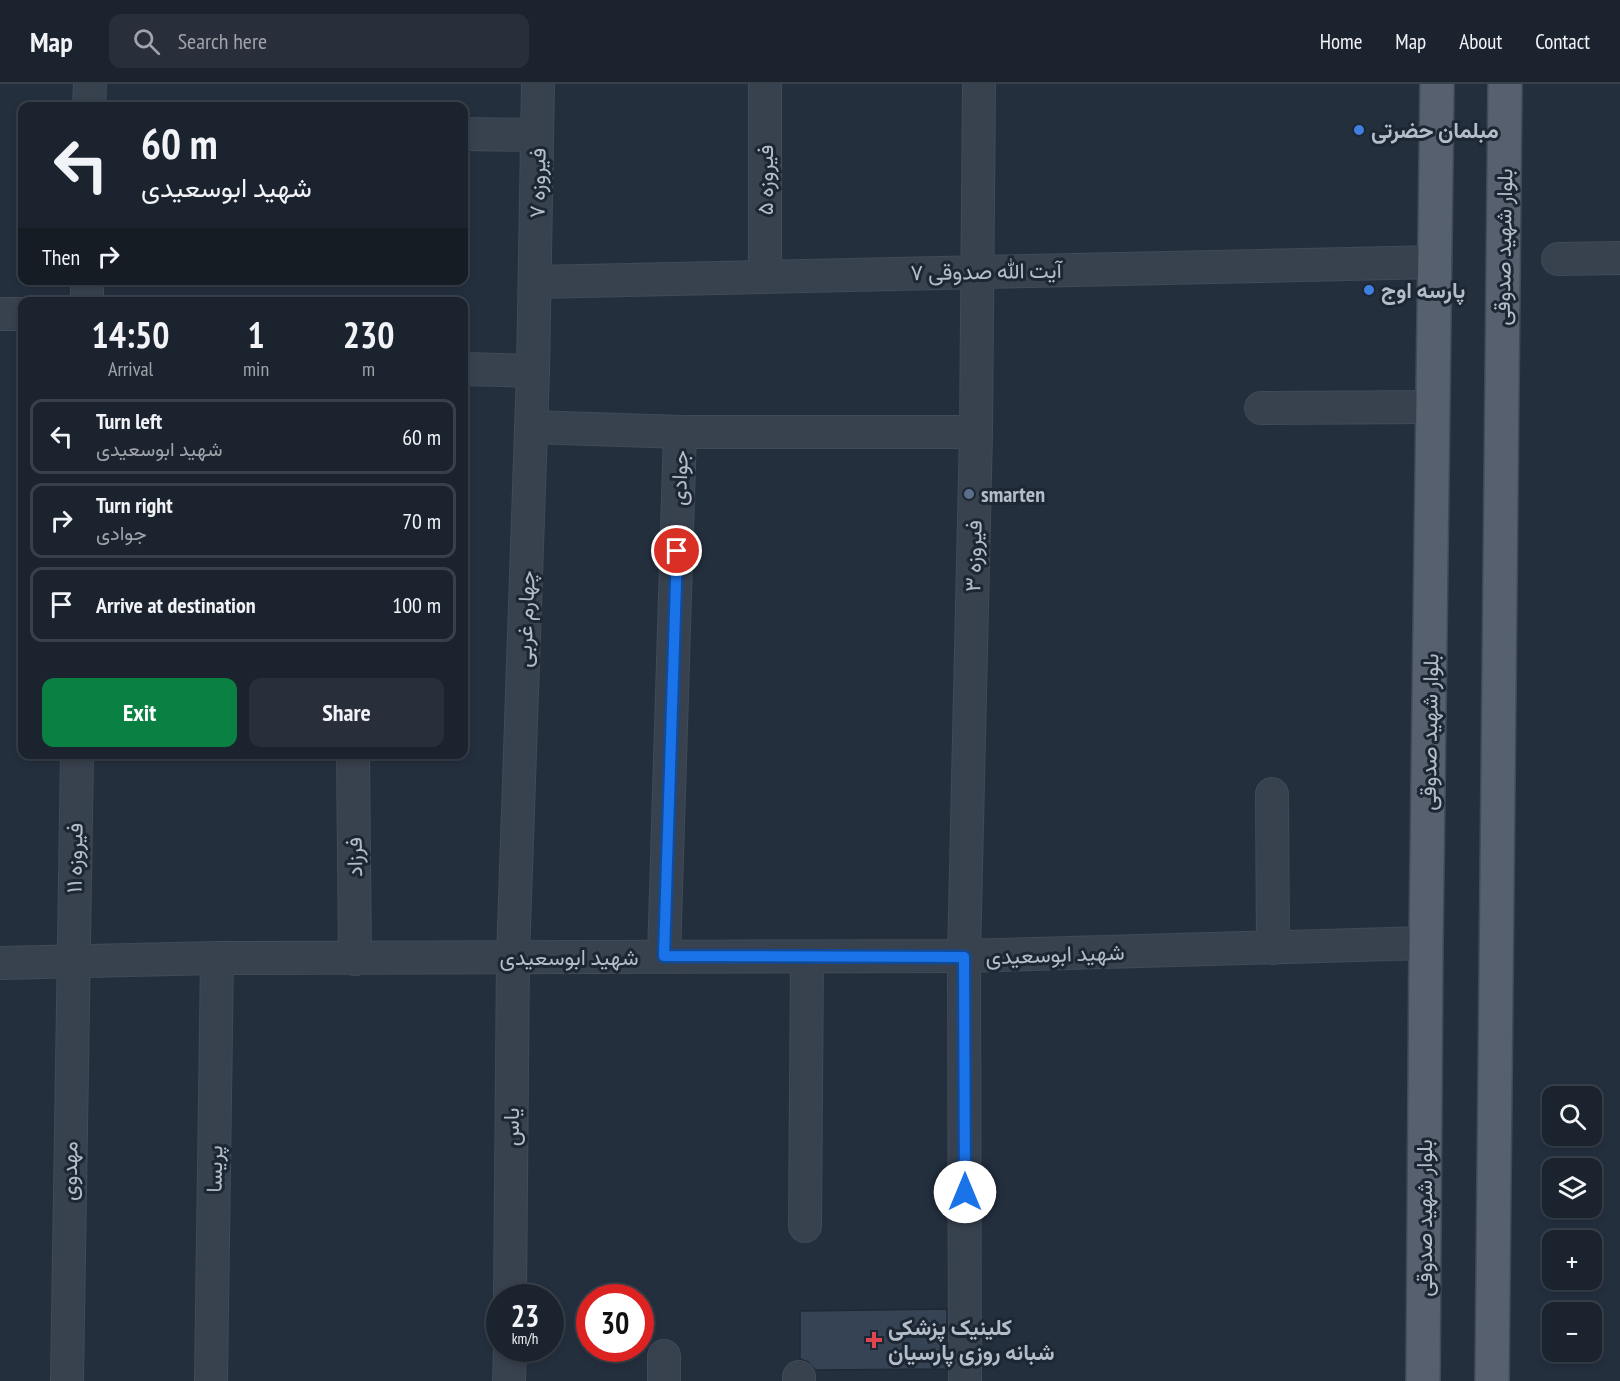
<!DOCTYPE html>
<html lang="en">
<head>
<meta charset="utf-8">
<style>
  body { margin:0; font-family:"PT Sans Narrow",Vazirmatn,sans-serif; background:#282f3a; color:#f1f3f6; height:100vh; display:flex; flex-direction:column; font-size:22px; white-space:nowrap }
  * { box-sizing:border-box; margin:0 }
  p { font-size:20px; color:#a0a4aa }
  .icon { flex:none; width:33px; height:33px; fill:none; stroke:currentColor; stroke-width:2; stroke-linecap:round; stroke-linejoin:round }
  .map { position:relative; flex:1; overflow:hidden }
  .drawer { position:absolute; left:18px; top:213px; width:450px; height:462px; display:flex; flex-direction:column; background:#1b232e; border-radius:12px; box-shadow:0 3px 9px #0003,0 0 0 2px #39404a }
  .drawer>* { flex:none }
  .top-card { position:absolute; left:18px; top:18px; width:450px; height:183px; border-radius:12px; box-shadow:0 3px 9px #0003,0 0 0 2px #39404a; background:#1b232e; color:#f1f3f6; overflow:hidden }
  .fabs { position:absolute; left:1542px; top:1002px; display:grid; gap:12px }
  .fabs a { display:grid; place-items:center; width:60px; height:60px; border-radius:12px; background:#1b232e; box-shadow:0 3px 9px #0003,0 0 0 2px #39404a; font-size:30px }
  .speed { position:absolute; left:486px; top:1200px; display:flex; gap:12px; font-size:30px; font-weight:700; text-align:center }
  .speed>* { display:grid; place-content:center; width:78px; height:78px; border-radius:50%; background:#1b232e; box-shadow:0 3px 9px #0003,0 0 0 2px #39404a; line-height:1 }
  .speed small { font-size:15px; font-weight:400 }
  .speed .limit { border:9px solid #d22; background:#fff; color:#111 }
  .pin { position:absolute; display:grid; place-items:center; width:51px; height:51px; color:#fff; margin:-26px; border:3px solid #fff; border-radius:50%; box-shadow:0 2px 6px #0007 }
  .me { position:absolute; width:66px; margin:-33px; rotate:0deg; stroke-linejoin:round; filter:drop-shadow(0 0 4px #0008) }
  .turn { display:flex; align-items:center; gap:21px; height:126px; padding:0 24px; font-size:27px }
  .turn .icon { width:78px; height:78px; stroke-width:2.5 }
  .turn b { display:block; font-size:42px; line-height:51px }
  .then { display:flex; align-items:center; height:57px; padding:0 24px; background:#0003; gap:12px; font-size:22px }
  .eta { display:flex; justify-content:space-evenly; align-items:center; height:102px; text-align:center }
  .eta b { font-size:36px; font-weight:700; line-height:42px }
  .primary-button { display:flex; gap:12px; margin-top:auto; padding:12px 24px }
  .primary-button a { flex:1; height:69px; border-radius:12px; background:#0b8043; color:#fff; font-size:24px; font-weight:700; line-height:69px; text-align:center }
  .primary-button a+a { background:#282f3a; color:#f1f3f6 }
  ul { padding:0; list-style:none }
  li { display:flex; align-items:center; gap:18px; height:75px; margin:0 12px 9px; padding:0 12px; border:3px solid #39404a; border-radius:12px }
  li div { flex:1 }
  li b { display:block; font-size:22px }
  li em { font-style:normal }
  header { display:flex; align-items:center; gap:36px; box-sizing:border-box; height:84px; padding:0 30px; background:#1b232e; border-bottom:2px solid #39404a }
  header strong { font-size:28px }
  nav { display:flex; gap:33px; margin-inline-start:auto; font-size:21px }
  .search { width:420px; height:54px; background:#282f3a; display:flex; align-items:center; gap:15px; box-sizing:border-box; padding:0 21px; border-radius:12px; color:#a0a4aa; font-size:22px }
  .map>svg:first-child { display:block }
</style>
</head>
<body>
<header>
<strong>Map</strong>
<div class="search"><svg class="icon" aria-label="search" viewBox="0 0 24 24"><circle cx="10" cy="10" r="6"/><path d="M15 15l6 6"/></svg>Search here</div>
<nav><a>Home</a><a>Map</a><a>About</a><a>Contact</a></nav>
</header>
<div class="map">
<svg width="1620" height="1297" viewBox="0 0 1620 1297">
  <rect width="100%" height="100%" fill="#242f3e"/>
  <polygon fill="#364354" stroke="#1f2835" stroke-width="1.5" points="947,1225 947,1285 815,1286 808,1278 800,1275 800,1227"/>
  <g fill="none" stroke-linecap="round" stroke-linejoin="round">
    <g stroke="#414a57" stroke-width="34">
      <g id="minor">
        <polyline points="765,0 765,192"/>
        <polyline points="89,22 90,0"/>
        <polyline points="464,50 537,51"/>
        <polyline points="1558,175 1620,174"/>
        <polyline points="536,198 1436,178"/>
        <polyline points="87,218 87,196"/>
        <polyline points="0,230 22,230"/>
        <polyline points="464,285 533,287"/>
        <polyline points="1261,324 1433,323"/>
        <polyline points="532,343 680,348 976,348"/>
        <polyline points="353,670 355,875"/>
        <polyline points="1272,710 1273,864"/>
        <polyline points="664,872 680,348"/>
        <polyline points="0,879 217,874 964,872 1426,859"/>
        <polyline points="805,1142 807,873"/>
        <polyline points="510,1214 513,873 533,287 538,0"/>
        <polyline points="664,1272 664,1297"/>
        <polyline points="799,1293 799,1297"/>
        <polyline points="67,1297 77,670"/>
        <polyline points="211,1297 217,874"/>
        <polyline points="509,1297 510,1264"/>
        <polyline points="965,1297 964,872 976,348 979,0"/>
      </g>
    </g>
    <g stroke="#414a57" stroke-width="36">
      <g id="major">
        <polyline points="1423,1297 1426,859 1437,0"/>
        <polyline points="1492,1297 1505,0"/>
      </g>
    </g>
    <use href="#minor" stroke="#38414e" stroke-width="32"/>
    <use href="#major" stroke="#56606e" stroke-width="33"/>
  </g>
  <g fill="none" stroke-linecap="round" stroke-linejoin="round">
    <g stroke="#114b97" stroke-width="15">
      <polyline id="route" points="677,467 664,872 964,873 965,1108"/>
    </g>
    <use href="#route" stroke="#1a73e8" stroke-width="10"/>
  </g>
  <g fill="#3f7fe0" stroke="#1d2633" stroke-width="2">
    <circle cx="1359" cy="46" r="6"/>
    <circle cx="1369" cy="206" r="6"/>
  </g>
  <circle fill="#5c6f8a" stroke="#1d2633" stroke-width="2" cx="969" cy="410" r="6"/>
  <path fill="#e0444e" stroke="#1d2633" stroke-width="2" d="M871 1247h6v6h6v6h-6v6h-6v-6h-6v-6h6z"/>
  <g text-anchor="middle" dominant-baseline="central" stroke-width="6" stroke-linejoin="round" paint-order="stroke">
    <g font-size="22" font-weight="bold" fill="#b4bcc9" stroke="#1d2633" text-anchor="start">
      <text x="1371" y="46">مبلمان حضرتی</text>
      <text x="1381" y="206">پارسه اوج</text>
      <text x="981" y="410">smarten</text>
      <text x="888" y="1243">کلینیک پزشکی<tspan x="888" dy="25">شبانه روزی پارسیان</tspan></text>
    </g>
    <g font-size="22" fill="#b4bcc9" stroke="#1d2633">
      <text transform="translate(765 96) rotate(-90)">فیروزه ۵</text>
      <text transform="translate(537 99) rotate(-89)">فیروزه ۷</text>
      <text transform="translate(1503 163) rotate(-89)">بلوار شهید صدوقی</text>
      <text transform="translate(986 187) rotate(-1)">آیت الله صدوقی ۷</text>
      <text transform="translate(679 394) rotate(-88)">جوادی</text>
      <text transform="translate(973 472) rotate(-89)">فیروزه ۳</text>
      <text transform="translate(525 535) rotate(-88)">چهارم غربی</text>
      <text transform="translate(1429 648) rotate(-89)">بلوار شهید صدوقی</text>
      <text transform="translate(354 773) rotate(-91)">فرزاد</text>
      <text transform="translate(74 774) rotate(-89)">فیروزه ۱۱</text>
      <text transform="translate(1055 870) rotate(-2)">شهید ابوسعیدی</text>
      <text x="569" y="873">شهید ابوسعیدی</text>
      <text transform="translate(511 1043) rotate(-90)">یاس</text>
      <text transform="translate(214 1085) rotate(-89)">پریسا</text>
      <text transform="translate(69 1087) rotate(-89)">مهدوی</text>
      <text transform="translate(1424 1134) rotate(-90)">بلوار شهید صدوقی</text>
    </g>
  </g>
</svg>
<div class="fabs">
<a><svg class="icon" aria-label="search" viewBox="0 0 24 24"><circle cx="10" cy="10" r="6"/><path d="M15 15l6 6"/></svg></a>
<a><svg class="icon" aria-label="layers" viewBox="0 0 24 24"><path d="M12 4l9 5-9 5-9-5zM3 14l9 5 9-5"/></svg></a>
<a>+</a>
<a>−</a>
</div>
<div class="speed"><div>23<small>km/h</small></div><div class="limit">30</div></div>
<div class="pin" style="left:677px;top:467px;background:#d93025"><svg class="icon" aria-label="arrive" viewBox="0 0 24 24"><path d="M6 21V4h12l-3 4 3 4H6"/></svg></div>
<svg class="me" style="left:965px;top:1108px" viewBox="-20 -20 40 40"><circle r="19" fill="#fff"/><path d="M0-13L10 11 0 6-10 11z" fill="#1a73e8"/></svg>
<div class="top-card">
<div class="turn"><svg class="icon" aria-label="left" viewBox="0 0 24 24"><path d="M17 20v-9H6M10 6l-5 5 5 5"/></svg><div><b>60 m</b>شهید ابوسعیدی</div></div>
<div class="then">Then<svg class="icon" aria-label="right" viewBox="0 0 24 24"><path d="M7 20v-9h11M14 6l5 5-5 5"/></svg></div>
</div>
<section class="drawer">
<div class="eta">
<div><b>14:50</b><p>Arrival</p></div>
<div><b>1</b><p>min</p></div>
<div><b>230</b><p>m</p></div>
</div>
<ul>
<li><svg class="icon" aria-label="left" viewBox="0 0 24 24"><path d="M17 20v-9H6M10 6l-5 5 5 5"/></svg><div><b>Turn left</b><p>شهید ابوسعیدی</p></div><em>60 m</em></li>
<li><svg class="icon" aria-label="right" viewBox="0 0 24 24"><path d="M7 20v-9h11M14 6l5 5-5 5"/></svg><div><b>Turn right</b><p>جوادی</p></div><em>70 m</em></li>
<li><svg class="icon" aria-label="arrive" viewBox="0 0 24 24"><path d="M6 21V4h12l-3 4 3 4H6"/></svg><div><b>Arrive at destination</b></div><em>100 m</em></li>
</ul>
<div class="primary-button"><a>Exit</a><a>Share</a></div>
</section>
</div>
</body>
</html>
